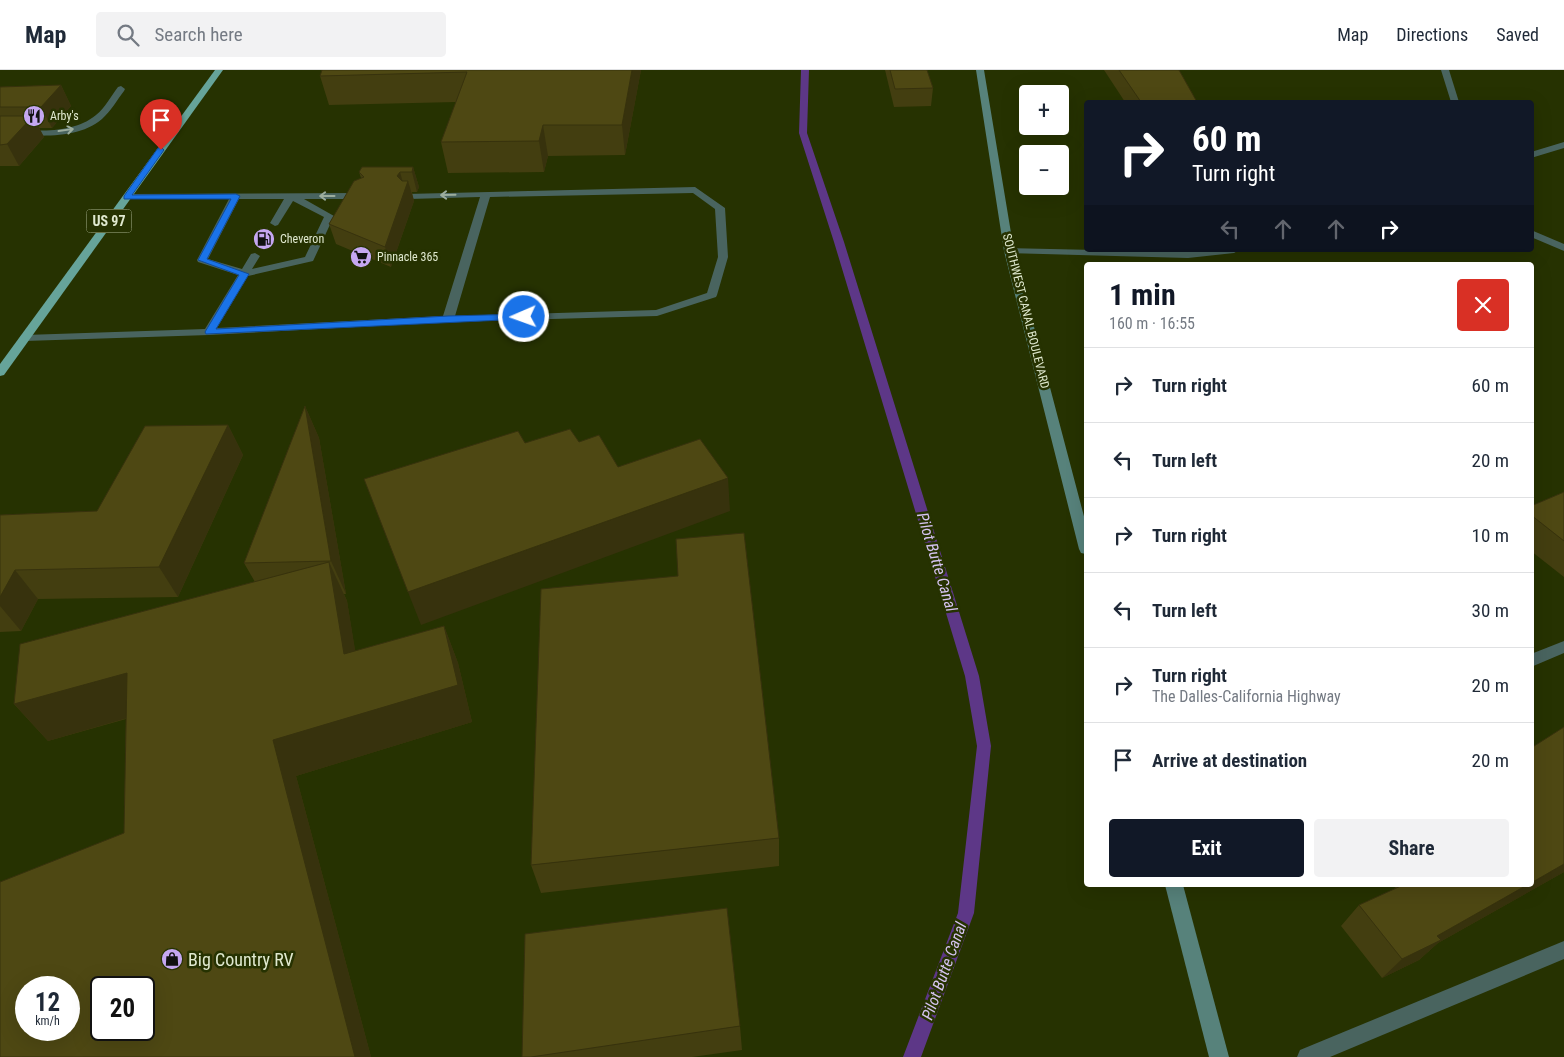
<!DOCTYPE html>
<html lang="en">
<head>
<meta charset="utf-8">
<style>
  body { margin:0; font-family:"Roboto Condensed",sans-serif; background:#f2f2f3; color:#1f2937; height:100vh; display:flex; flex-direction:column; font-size:19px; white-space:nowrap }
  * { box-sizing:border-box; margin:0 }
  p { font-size:16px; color:#747a83 }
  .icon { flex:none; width:28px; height:28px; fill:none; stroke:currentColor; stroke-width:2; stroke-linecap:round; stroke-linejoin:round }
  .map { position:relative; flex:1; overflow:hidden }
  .side { position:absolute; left:1084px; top:192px; width:450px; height:625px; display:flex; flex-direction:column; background:#fff; border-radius:5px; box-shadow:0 5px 20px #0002 }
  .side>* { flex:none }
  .guide { position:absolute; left:1084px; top:30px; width:450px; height:152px; border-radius:5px; box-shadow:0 5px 20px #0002; background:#111827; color:#fff; overflow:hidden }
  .buttons { position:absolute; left:1019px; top:15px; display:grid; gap:10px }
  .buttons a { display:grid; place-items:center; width:50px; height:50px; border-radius:5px; background:#fff; box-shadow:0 5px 20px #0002; font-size:25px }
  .speed { position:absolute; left:15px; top:906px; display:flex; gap:10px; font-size:25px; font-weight:700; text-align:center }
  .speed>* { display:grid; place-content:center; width:65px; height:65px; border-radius:50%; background:#fff; box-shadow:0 5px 20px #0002; line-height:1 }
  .speed small { font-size:12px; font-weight:400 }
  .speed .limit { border:2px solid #111; border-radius:8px; background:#fff; color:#111 }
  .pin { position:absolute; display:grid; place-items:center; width:42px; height:42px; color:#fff; margin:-51px -21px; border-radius:50% 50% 50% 0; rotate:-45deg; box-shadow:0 0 5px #0007 }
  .pin .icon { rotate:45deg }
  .me { position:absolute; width:55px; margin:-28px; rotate:268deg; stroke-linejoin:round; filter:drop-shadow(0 0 4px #0008) }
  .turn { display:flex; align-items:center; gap:18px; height:105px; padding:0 25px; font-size:22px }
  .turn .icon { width:65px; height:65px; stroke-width:2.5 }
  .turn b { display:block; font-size:35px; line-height:42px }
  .lanes { display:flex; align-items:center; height:48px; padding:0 25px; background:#0003; justify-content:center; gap:25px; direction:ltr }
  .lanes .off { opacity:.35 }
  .round { display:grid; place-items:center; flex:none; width:52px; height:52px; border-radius:5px; background:#f2f2f3 }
  .summary { display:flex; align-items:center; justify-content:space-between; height:85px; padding:0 25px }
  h1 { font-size:30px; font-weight:700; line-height:38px; color:#111827 }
  .button { display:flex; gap:10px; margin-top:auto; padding:10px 25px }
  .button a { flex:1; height:58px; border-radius:5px; background:#111827; color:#fff; font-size:20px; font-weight:700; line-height:58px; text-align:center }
  .button a+a { background:#f2f2f3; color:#1f2937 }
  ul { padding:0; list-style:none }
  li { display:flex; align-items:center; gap:15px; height:75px; padding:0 25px; border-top:1px solid #e0e1e3 }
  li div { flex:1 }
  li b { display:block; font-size:19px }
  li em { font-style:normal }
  header { display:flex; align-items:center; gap:30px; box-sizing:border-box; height:70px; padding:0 25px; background:#fff; border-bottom:1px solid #e0e1e3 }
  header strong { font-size:24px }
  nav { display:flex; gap:28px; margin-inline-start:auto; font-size:18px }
  .search { width:350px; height:45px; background:#f2f2f3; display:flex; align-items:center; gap:12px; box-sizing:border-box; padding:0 18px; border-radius:5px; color:#747a83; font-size:19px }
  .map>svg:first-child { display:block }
</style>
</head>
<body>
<header>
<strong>Map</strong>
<div class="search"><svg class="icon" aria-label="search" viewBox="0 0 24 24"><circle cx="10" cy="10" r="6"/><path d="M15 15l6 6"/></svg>Search here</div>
<nav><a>Map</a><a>Directions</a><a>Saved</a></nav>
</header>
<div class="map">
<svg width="1564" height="987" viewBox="0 0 1564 987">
  <rect width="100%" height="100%" fill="#263201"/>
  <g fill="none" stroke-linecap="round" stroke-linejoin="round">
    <polygon fill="#5d3787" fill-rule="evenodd" points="801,0 809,0 807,63 844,172 979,606 991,676 974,843 921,987 903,987 958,843 977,676 965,606 834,172 799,63"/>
    <g fill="#49645f" fill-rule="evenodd">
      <polygon points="1441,0 1449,0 1459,32 1451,32"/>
      <path d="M121 16 125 19 124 21C117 30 111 41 102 49 77 71 32 65 0 65V59C30 60 71 66 96 45 105 38 111 26 118 17Z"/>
      <path d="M695 117 725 138 728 187 717 225 716 227 657 246 448 252 209 265 25 271 19 268 25 265 205 259 238 205 198 192 197 190 229 129H124L122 127 127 124 362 123 367 126 362 129H304L334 146 314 189 313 191 248 206 217 258 443 246 480 127 409 129 404 126 406 124ZM693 123 715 139 718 187 707 223 656 240 455 246 490 127ZM239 129H284L270 153 275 156 278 155 293 131 324 147 305 187 252 199 260 186 255 183 251 184 242 199 208 189Z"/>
      <polygon points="1564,571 1564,583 1531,597 1531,584"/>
      <polygon points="1564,871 1564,889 1330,987 1297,987 1300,980"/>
    </g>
    <polygon fill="#49645f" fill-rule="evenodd" points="1531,160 1564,174 1564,181 1531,167"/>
    <g fill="#49645f" fill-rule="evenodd">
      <polygon points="1564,72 1564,78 1531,88 1531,82"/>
      <polygon points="1009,178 1188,182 1239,180 1234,183 1188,188 1005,183 1005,179"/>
    </g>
    <g fill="#57827b" fill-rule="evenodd">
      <polygon points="976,0 984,0 1014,181 1086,454 1086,484 1081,483 1079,479 1004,181"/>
      <polygon points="1165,815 1183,815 1229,987 1209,987"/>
    </g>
    <polygon fill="#66a49a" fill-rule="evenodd" points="215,0 223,0 4,305 0,306 0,294"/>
  </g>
  <g fill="#433e10">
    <polygon points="322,0 641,0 625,85 548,86 544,102 448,103 441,72 456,32 329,35 320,6"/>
    <polygon points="885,0 927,0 933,18 931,36 894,37"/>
    <polygon points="1104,0 1179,0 1197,32 1125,32"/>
    <polygon points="61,15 71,36 52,58 39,58 44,67 19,96 0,96 0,17"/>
    <polygon points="413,97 419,117 417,122 412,122 414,131 391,197 336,174 329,154 361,108 359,102"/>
    <polygon points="305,336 319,368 346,524 344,524 347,531 355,581 444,556 458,593 472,652 296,706 371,987 0,987 124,763 126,649 48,671 14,634 255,512 244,493"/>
    <polygon points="228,355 243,385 178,527 38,529 21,561 0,562 0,445 97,441"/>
    <polygon points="1564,422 1564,507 1531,481 1531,436"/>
    <polygon points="1564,657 1564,802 1438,873 1419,890 1382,908 1341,856 1359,835 1396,818 1392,815 1531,815"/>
    <polygon points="779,768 779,796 541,823 531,795"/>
    <polygon points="740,956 742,980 692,987 522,987"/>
  </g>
  <g fill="#37320d">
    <polygon points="632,0 641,0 625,85 622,55"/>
    <polygon points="61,15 71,36 52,58 41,37"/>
    <polygon points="33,46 44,67 19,96 7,74"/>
    <polygon points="543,55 548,86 544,102 539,71"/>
    <polygon points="413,97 419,117 417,122 412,102"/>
    <polygon points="400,102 405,120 408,111 414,131 391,197 385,177 397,106"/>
    <polygon points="305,336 319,368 346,524 331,491"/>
    <polygon points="228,355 243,385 178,527 159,497"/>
    <polygon points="728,408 730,441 421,555 408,522"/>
    <polygon points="329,492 347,531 362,621 344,584"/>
    <polygon points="15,500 38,529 21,561 0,536 0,527"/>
    <polygon points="444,556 458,593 472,652 296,706 371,987 355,987 273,670"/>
    <polygon points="127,603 155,640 48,671 14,634"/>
    <polygon points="1564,794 1564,802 1438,873 1419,890 1382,908 1402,889 1437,866 1527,815 1531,815 1531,813"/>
  </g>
  <g fill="#4e4813" stroke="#37320d" fill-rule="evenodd">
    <polygon points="322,0 632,0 622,55 543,55 539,71 441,72 467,2 320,6"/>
    <polygon points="890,0 927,0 933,18 895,19"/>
    <polygon points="1119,0 1179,0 1197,32 1141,32"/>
    <polygon points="61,15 41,37 0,37 0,17"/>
    <polygon points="0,46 33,46 7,74 0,75"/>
    <polygon points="362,97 413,97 412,102 400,102 397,106 402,111 408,111 385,177 329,154 354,111 364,107 359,102"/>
    <polygon points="305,336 331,491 244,493"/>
    <polygon points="228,355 159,497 15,500 0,527 0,445 97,441 145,356"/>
    <polygon points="570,359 579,372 599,365 618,397 700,369 728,408 408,522 364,409 518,361 525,373"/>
    <polygon points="1564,422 1564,471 1531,445 1531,436"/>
    <polygon points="744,463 779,768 531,795 541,519 678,506 676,469"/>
    <path d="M329 492 344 584 444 556 458 615 273 670 355 987H0V812L124 763 127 603 14 634 20 574ZM26 918H69V960H26ZM101 918H144V960H101Z"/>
    <polygon points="1564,657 1564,794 1531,813 1531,678"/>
    <polygon points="1403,815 1527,815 1437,866 1441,870 1402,889 1359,835"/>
    <polygon points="727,838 740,956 531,987 522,987 525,864"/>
  </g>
  <defs><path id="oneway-shaft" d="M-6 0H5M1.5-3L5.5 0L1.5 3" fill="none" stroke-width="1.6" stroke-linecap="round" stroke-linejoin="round" transform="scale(1.25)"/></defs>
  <g stroke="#9cad9d">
    <use href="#oneway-shaft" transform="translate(66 60) rotate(-8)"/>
    <use href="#oneway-shaft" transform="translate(448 125) rotate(179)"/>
    <use href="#oneway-shaft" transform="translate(327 126) rotate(180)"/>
  </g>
  <polygon fill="#1a73e8" stroke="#114b97" points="161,77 164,80 132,125 236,124 240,126 207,189 249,204 216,259 448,246 524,244 528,247 524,249 206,264 205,262 239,205 198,190 231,129 124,129 124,126 158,78"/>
  <defs>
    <g id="restaurant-disc" transform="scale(1.125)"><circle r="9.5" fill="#c5a7f1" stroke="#263201"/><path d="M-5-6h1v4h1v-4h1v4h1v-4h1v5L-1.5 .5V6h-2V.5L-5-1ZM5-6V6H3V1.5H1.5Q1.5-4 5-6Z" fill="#111"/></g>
    <g id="fuel-disc" transform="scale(1.125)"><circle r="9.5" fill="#c5a7f1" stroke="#263201"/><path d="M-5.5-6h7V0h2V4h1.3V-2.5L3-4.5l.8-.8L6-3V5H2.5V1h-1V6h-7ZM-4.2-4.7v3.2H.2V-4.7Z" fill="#111"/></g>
    <g id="supermarket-disc" transform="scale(1.125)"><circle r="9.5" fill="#c5a7f1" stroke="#263201"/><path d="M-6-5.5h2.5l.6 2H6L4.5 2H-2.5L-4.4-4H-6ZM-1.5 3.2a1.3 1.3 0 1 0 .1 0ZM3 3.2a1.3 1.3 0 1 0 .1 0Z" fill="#111"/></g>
    <g id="shop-disc" transform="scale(1.125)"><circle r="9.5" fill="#c5a7f1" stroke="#263201"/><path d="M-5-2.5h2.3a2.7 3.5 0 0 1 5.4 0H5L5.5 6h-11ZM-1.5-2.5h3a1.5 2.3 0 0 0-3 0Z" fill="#111"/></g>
  </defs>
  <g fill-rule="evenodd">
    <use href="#restaurant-disc" x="34" y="46"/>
    <use href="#fuel-disc" x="264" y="169"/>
    <use href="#supermarket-disc" x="361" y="187"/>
    <use href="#shop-disc" x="172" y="889"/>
  </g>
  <g text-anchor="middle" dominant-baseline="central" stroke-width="5" stroke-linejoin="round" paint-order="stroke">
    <g font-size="12" fill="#e0e9cf" stroke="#263201" text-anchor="start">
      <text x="50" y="46">Arby's</text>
      <text x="280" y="169">Cheveron</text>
      <text x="377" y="187">Pinnacle 365</text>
    </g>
    <g font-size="12" fill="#e0e9cf" stroke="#263201">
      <text transform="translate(1026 241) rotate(76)">SOUTHWEST CANAL BOULEVARD</text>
    </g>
    <rect fill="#263201" stroke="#a8b291" stroke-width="1" x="86.5" y="139.5" width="45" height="23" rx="4"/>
    <g font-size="14" font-weight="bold" fill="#e0e9cf">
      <text x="109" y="151">US 97</text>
    </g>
    <g font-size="16" font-style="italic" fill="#d5c3f0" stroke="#263201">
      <text transform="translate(937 492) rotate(73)">Pilot Butte Canal</text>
      <text transform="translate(944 901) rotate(-70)">Pilot Butte Canal</text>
    </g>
    <g font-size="18" fill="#e0e9cf" stroke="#263201" text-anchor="start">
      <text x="188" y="889">Big Country RV</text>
    </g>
  </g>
</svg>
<div class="buttons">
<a>+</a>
<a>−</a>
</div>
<div class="speed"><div>12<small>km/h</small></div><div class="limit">20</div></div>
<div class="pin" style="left:161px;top:80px;background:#d93025"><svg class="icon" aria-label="arrive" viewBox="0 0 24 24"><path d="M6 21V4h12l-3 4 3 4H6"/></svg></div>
<svg class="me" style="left:524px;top:247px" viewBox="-20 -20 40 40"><circle r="17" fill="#1a73e8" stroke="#fff" stroke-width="3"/><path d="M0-11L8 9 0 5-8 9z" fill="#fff"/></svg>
<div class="guide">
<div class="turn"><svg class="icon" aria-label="right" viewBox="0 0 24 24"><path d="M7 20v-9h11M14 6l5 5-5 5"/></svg><div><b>60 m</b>Turn right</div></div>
<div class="lanes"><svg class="icon off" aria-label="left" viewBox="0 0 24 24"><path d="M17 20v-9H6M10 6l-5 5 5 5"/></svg><svg class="icon off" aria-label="ahead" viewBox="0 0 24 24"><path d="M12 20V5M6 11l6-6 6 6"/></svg><svg class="icon off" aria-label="ahead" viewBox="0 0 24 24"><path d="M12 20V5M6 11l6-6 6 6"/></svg><svg class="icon" aria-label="right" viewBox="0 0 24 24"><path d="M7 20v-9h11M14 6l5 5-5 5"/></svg></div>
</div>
<section class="side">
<div class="summary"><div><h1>1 min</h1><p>160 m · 16:55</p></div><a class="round" style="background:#d93025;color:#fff"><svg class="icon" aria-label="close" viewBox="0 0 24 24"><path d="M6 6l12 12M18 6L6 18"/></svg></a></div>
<ul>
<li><svg class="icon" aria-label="right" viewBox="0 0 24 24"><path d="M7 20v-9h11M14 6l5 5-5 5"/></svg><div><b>Turn right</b></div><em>60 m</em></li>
<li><svg class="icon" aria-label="left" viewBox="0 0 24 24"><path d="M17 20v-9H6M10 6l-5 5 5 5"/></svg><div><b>Turn left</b></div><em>20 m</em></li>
<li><svg class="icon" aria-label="right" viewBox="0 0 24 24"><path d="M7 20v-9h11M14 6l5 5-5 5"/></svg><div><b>Turn right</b></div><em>10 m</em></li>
<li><svg class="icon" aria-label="left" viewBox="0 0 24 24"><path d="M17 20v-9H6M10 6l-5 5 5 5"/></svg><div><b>Turn left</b></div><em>30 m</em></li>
<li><svg class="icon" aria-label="right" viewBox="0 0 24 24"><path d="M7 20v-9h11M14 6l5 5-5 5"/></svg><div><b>Turn right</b><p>The Dalles-California Highway</p></div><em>20 m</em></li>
<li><svg class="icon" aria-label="arrive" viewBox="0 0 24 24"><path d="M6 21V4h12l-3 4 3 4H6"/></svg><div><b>Arrive at destination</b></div><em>20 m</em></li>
</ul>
<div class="button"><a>Exit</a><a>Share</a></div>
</section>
</div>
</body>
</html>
